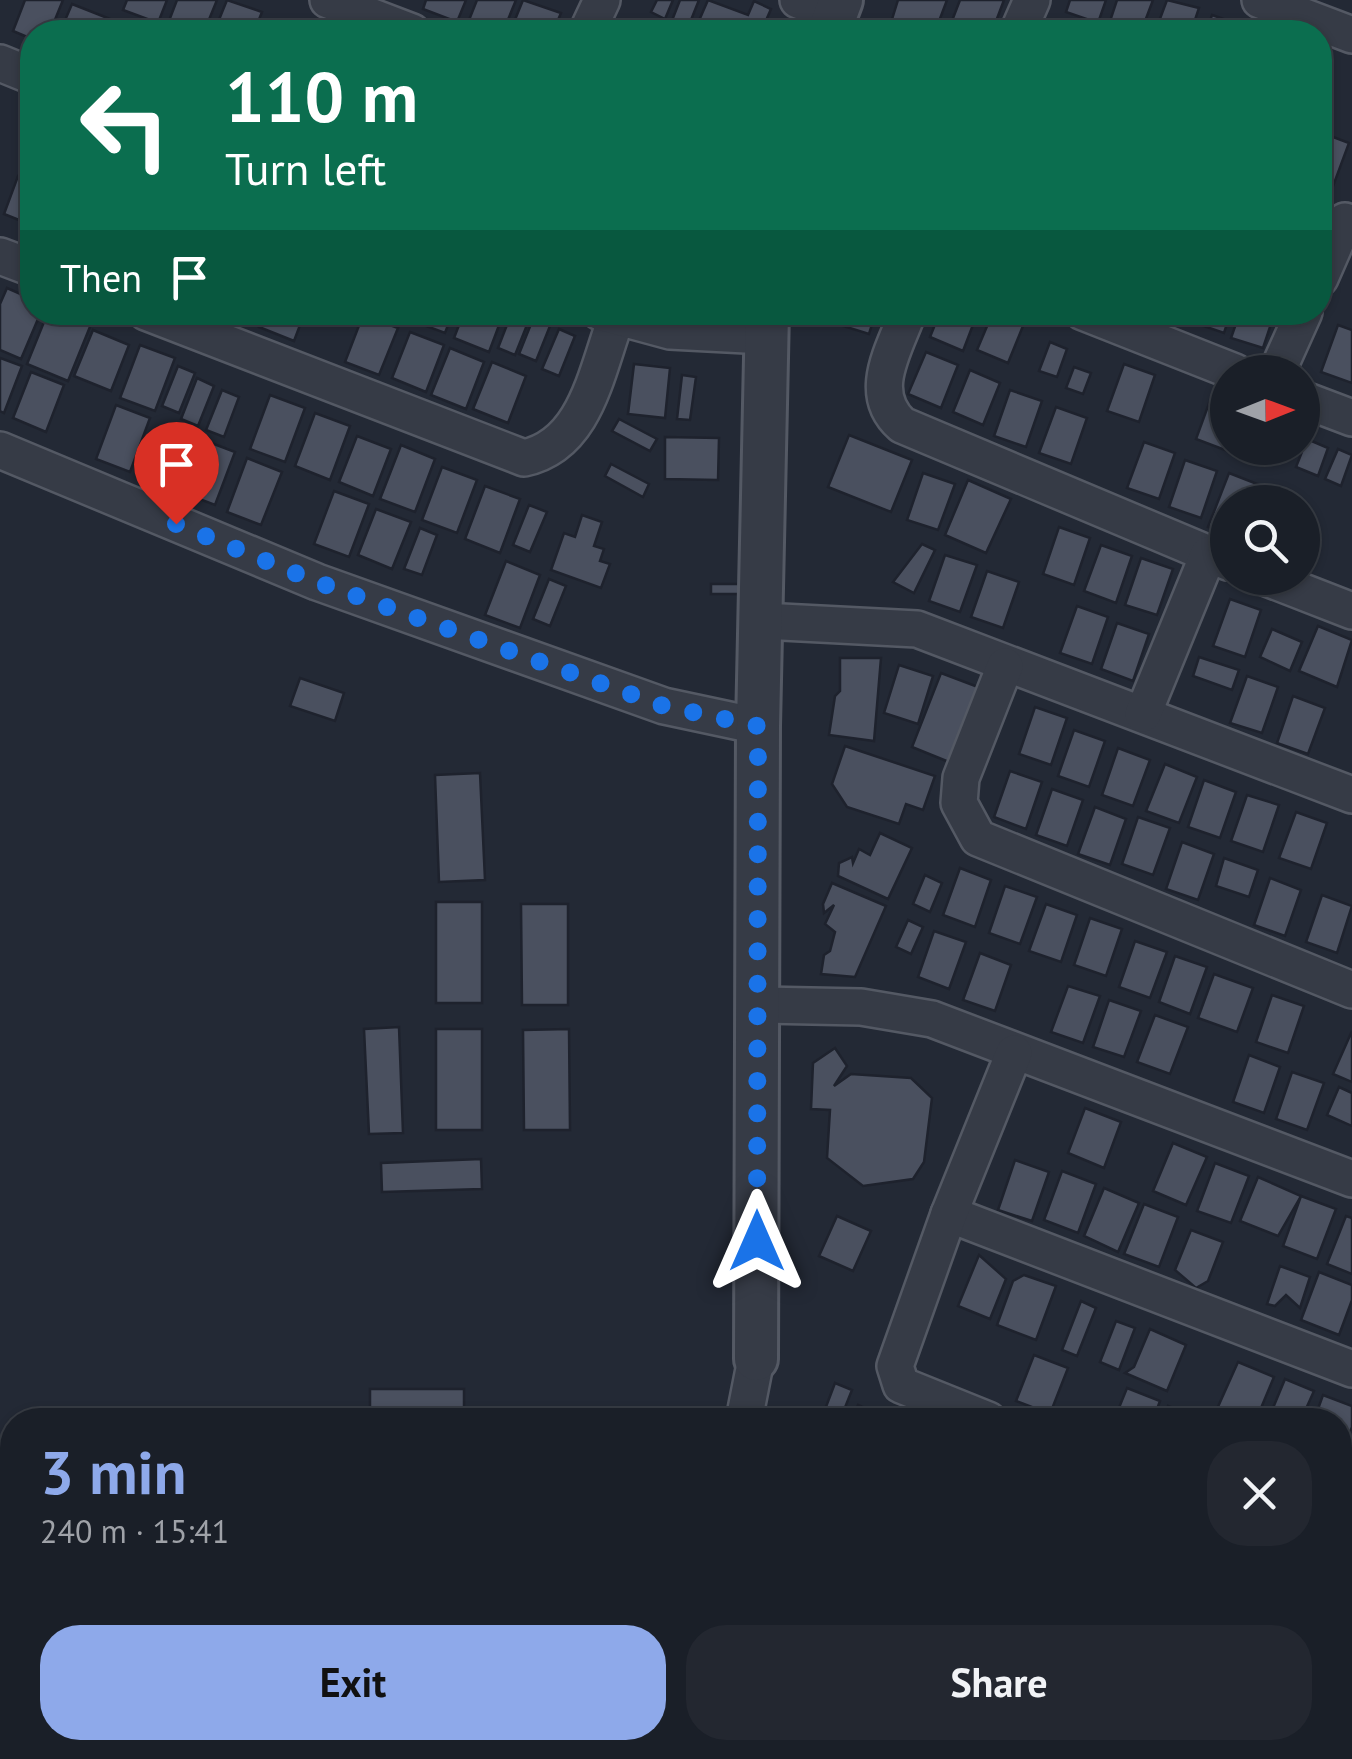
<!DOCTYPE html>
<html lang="en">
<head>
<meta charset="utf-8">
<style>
  body { margin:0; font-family:"PT Sans",sans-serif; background:#232730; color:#f1f3f6; height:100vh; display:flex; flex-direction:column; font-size:38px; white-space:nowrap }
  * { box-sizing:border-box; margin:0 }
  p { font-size:32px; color:#9fa2a8 }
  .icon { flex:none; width:55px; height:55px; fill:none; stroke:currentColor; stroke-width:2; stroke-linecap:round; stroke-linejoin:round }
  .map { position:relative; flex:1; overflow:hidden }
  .panel { position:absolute; left:0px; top:1408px; width:1352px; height:352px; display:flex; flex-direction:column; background:#1a1f28; border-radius:40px 40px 0 0; box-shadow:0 2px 8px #0004,0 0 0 2px #383d45 }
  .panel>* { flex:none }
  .banner { position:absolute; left:20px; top:20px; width:1312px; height:305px; border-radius:40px; box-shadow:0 2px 8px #0004,0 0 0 2px #383d45; background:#0b6e4f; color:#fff; overflow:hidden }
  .needle { width:65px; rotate:89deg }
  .buttons { position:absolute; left:1210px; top:355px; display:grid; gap:20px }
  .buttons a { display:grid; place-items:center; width:110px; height:110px; border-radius:50%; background:#1a1f28; box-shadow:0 2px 8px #0004,0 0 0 2px #383d45; font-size:50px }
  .pin { position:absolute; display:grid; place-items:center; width:85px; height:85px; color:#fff; margin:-102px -42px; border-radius:50% 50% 50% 0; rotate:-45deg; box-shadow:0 0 10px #0007 }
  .pin .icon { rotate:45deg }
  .me { position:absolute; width:110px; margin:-55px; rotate:0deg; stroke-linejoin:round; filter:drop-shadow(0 0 8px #0008) }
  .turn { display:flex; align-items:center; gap:35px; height:210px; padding:0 40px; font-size:45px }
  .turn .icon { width:130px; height:130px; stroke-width:2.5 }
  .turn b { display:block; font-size:70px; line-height:85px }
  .then { display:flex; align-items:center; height:95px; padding:0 40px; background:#0003; gap:20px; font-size:38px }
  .round { display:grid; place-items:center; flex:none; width:105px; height:105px; border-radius:40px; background:#232730 }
  .overview { display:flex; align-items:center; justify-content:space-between; height:170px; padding:0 40px }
  h1 { font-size:60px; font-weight:800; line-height:75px; color:#8ea9ea }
  .cta { display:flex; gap:20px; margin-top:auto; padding:20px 40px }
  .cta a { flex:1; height:115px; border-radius:40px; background:#8ea9ea; color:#111; font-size:40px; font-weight:800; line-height:115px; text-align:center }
  .cta a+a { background:#232730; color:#f1f3f6 }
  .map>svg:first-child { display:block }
</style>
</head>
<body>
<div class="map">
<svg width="1352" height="1759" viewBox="0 0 1352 1759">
  <rect width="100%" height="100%" fill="#232935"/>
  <g fill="#4a505f" stroke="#1e222d" stroke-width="2.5">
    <polygon points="25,0 63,0 50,32 32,32 32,39 13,31"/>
    <polygon points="127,0 167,0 158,23 123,10"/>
    <polygon points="177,0 217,0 204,32 167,26"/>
    <polygon points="227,0 262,12 254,32 214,32"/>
    <polygon points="426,0 466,0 457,22 423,9"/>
    <polygon points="477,0 516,0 503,32 467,25"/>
    <polygon points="523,0 561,13 553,32 510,32"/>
    <polygon points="657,0 673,0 665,19 651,12"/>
    <polygon points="680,0 699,0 687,30 671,23"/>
    <polygon points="708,0 748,15 754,1 771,9 761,32 694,32"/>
    <polygon points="947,0 935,32 889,29 898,0"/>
    <polygon points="960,0 1004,0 992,32 967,32 950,26"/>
    <polygon points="1070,0 1106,0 1098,23 1066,12"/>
    <polygon points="1117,0 1153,0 1141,32 1109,24"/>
    <polygon points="1167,0 1199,8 1191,32 1155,32"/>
    <polygon points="72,4 110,19 104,32 60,32"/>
    <polygon points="1212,15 1241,25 1238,32 1206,32"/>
    <polygon points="1320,132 1349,143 1332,189 1320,185"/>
    <polygon points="18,176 32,181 19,220 4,214"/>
    <polygon points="7,288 32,299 32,312 41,312 21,359 0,350 0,304"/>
    <polygon points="48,312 96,312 68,381 27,364"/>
    <polygon points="265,312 305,312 294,341 259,327"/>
    <polygon points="413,312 453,312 445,333 410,320"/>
    <polygon points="464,312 504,312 489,352 454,338"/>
    <polygon points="512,312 531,315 515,355 498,348"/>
    <polygon points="844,312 876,312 869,334 840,325"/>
    <polygon points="940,312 976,317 963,351 930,337"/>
    <polygon points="993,312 1025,321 1008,363 977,350"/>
    <polygon points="1196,312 1231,312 1224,333 1192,322"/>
    <polygon points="1240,312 1275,312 1263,348 1231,338"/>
    <polygon points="535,314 552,321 536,361 519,354"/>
    <polygon points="363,315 398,328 379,375 345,362"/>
    <polygon points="1338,325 1352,330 1352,383 1321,372"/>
    <polygon points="559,329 575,336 559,376 542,369"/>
    <polygon points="93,330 129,345 111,391 74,376"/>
    <polygon points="410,332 444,345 426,392 392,378"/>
    <polygon points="1050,342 1067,349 1057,377 1039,371"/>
    <polygon points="140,345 175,358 155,411 120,398"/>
    <polygon points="450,348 484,362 466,409 431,395"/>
    <polygon points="926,352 958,365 941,408 908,394"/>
    <polygon points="0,358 22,366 4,413 0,411"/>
    <polygon points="492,362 526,376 508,423 473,409"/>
    <polygon points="634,364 670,368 665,418 628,414"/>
    <polygon points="1124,364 1155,375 1139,422 1107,411"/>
    <polygon points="178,366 195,373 179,413 162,406"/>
    <polygon points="1074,367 1091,373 1083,394 1066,388"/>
    <polygon points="970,370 1000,383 983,425 953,412"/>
    <polygon points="31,372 64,385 46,432 13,418"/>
    <polygon points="682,375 696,377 690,420 677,419"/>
    <polygon points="197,378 214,386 198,426 181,419"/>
    <polygon points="222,390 239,397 224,437 206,430"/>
    <polygon points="1010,390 1042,401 1026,447 994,436"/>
    <polygon points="270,395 305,408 285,462 250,449"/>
    <polygon points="1212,395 1228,401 1225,450 1196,439"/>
    <polygon points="116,405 150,418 130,472 96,459"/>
    <polygon points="1056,407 1087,418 1071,464 1039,453"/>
    <polygon points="315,413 350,426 330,480 295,466"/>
    <polygon points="619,419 657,439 650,451 612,431"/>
    <polygon points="849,435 912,460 891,512 828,487"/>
    <polygon points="357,436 391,449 373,496 339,482"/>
    <polygon points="665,437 719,438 718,480 665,479"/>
    <polygon points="201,439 235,452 215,505 181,492"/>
    <polygon points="1307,439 1328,448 1318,476 1296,467"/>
    <polygon points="1144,442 1175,453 1159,499 1127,488"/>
    <polygon points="401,445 435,459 415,512 380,499"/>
    <polygon points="1338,449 1352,455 1341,486 1325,479"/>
    <polygon points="247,458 282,472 261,525 227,512"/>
    <polygon points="1185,460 1217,471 1201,518 1169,507"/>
    <polygon points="611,464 649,484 643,497 605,476"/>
    <polygon points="442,467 477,480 457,533 422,520"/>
    <polygon points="923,473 955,484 938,530 907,520"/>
    <polygon points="1229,473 1270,489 1265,502 1228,502 1228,534 1208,527"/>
    <polygon points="968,480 1011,499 986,553 945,535"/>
    <polygon points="485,486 520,499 500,553 465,539"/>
    <polygon points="334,491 369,504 349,557 314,544"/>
    <polygon points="529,505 547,512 530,552 513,545"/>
    <polygon points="376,509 411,522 392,569 358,555"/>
    <polygon points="582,515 602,522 594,546 604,549 600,561 610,564 601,588 551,570 564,533 575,537"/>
    <polygon points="1059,527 1090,538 1074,585 1043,574"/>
    <polygon points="420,528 437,535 422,575 404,569"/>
    <polygon points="922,544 935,550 914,593 893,582"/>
    <polygon points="1101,545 1132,556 1116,603 1084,591"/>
    <polygon points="945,555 977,565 960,612 929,601"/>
    <polygon points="1141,558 1173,569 1157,615 1125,605"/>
    <polygon points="506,561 540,575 520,628 485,615"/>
    <polygon points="987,571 1019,582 1003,628 971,617"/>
    <polygon points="549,579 566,586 550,626 533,619"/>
    <polygon points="711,584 739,584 740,594 711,594"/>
    <polygon points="1230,599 1261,610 1245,657 1213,646"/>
    <polygon points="1077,606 1108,617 1092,664 1060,653"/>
    <polygon points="1117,623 1149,634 1133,681 1101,669"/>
    <polygon points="1318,626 1352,640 1337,687 1299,671"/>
    <polygon points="1272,629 1302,642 1290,671 1260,657"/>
    <polygon points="1199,657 1239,670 1232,690 1193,676"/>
    <polygon points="840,658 881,658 874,741 829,735 835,696 840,691"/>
    <polygon points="899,665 933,676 918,724 884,713"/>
    <polygon points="941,673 978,687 949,762 912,747"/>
    <polygon points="1247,676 1278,687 1262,733 1230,723"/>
    <polygon points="300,678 344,693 335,721 290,706"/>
    <polygon points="1293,696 1325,708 1308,754 1277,743"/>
    <polygon points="1035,707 1067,718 1051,765 1019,754"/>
    <polygon points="1074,730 1105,741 1089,787 1058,776"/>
    <polygon points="845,746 935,776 923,810 906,804 899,824 847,807 832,784"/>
    <polygon points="1118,748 1150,760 1133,806 1102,795"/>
    <polygon points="1165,764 1197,777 1179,823 1146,811"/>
    <polygon points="1010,771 1042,782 1026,829 994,817"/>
    <polygon points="480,773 485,880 439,882 435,775"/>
    <polygon points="1204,780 1236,792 1220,838 1188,827"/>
    <polygon points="1052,789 1083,800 1067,846 1036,835"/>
    <polygon points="1247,795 1279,805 1263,852 1231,841"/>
    <polygon points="1095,807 1126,819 1110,865 1078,854"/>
    <polygon points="1296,812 1327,823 1311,869 1279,858"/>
    <polygon points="1138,817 1170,828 1153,875 1122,864"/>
    <polygon points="880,833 912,848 888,899 838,876 839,863 852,857 853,863 859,849 870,855"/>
    <polygon points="1182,842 1214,854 1198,900 1166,889"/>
    <polygon points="1224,858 1258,870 1249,897 1216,886"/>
    <polygon points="960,868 991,880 975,927 943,915"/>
    <polygon points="925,875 942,883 930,912 913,904"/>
    <polygon points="1270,878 1301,890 1285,936 1254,925"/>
    <polygon points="832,883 886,906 855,977 821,974 824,955 830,951 835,932 825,924 834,905 824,913 823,904"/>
    <polygon points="1005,886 1037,897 1020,944 989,933"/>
    <polygon points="1322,895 1352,906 1337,953 1306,942"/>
    <rect x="436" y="902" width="46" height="101"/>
    <polygon points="521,904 568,904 568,1005 522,1005"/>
    <polygon points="1046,904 1077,915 1061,962 1029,951"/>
    <polygon points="1090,918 1122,929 1106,976 1074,965"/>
    <polygon points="908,920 923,927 911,954 896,947"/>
    <polygon points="934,931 966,942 949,989 918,977"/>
    <polygon points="1135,941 1167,952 1150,998 1119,987"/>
    <polygon points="980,953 1011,965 995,1011 963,1000"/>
    <polygon points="1175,956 1207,967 1190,1014 1159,1002"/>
    <polygon points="1214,974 1253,988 1237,1032 1198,1018"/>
    <polygon points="1068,986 1100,996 1083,1043 1051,1032"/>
    <polygon points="1272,995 1304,1006 1288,1053 1256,1042"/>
    <polygon points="1109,1000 1141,1011 1124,1057 1093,1047"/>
    <polygon points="1155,1015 1188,1027 1170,1074 1137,1062"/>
    <polygon points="399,1027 403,1133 369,1134 364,1029"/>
    <rect x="436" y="1029" width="46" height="101"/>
    <polygon points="569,1029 570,1130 524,1130 523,1030"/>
    <polygon points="1352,1031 1352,1082 1333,1074"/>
    <polygon points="835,1048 847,1066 834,1086 851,1074 911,1078 932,1098 924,1162 913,1179 863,1186 827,1158 830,1110 811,1109 813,1063"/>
    <polygon points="1249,1055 1280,1067 1264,1113 1233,1102"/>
    <polygon points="1292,1072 1324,1083 1307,1130 1276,1119"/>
    <polygon points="1339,1087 1352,1093 1352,1126 1327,1115"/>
    <polygon points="1085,1108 1121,1122 1104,1168 1068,1153"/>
    <polygon points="1173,1143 1207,1157 1186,1205 1153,1191"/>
    <polygon points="481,1159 482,1189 382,1192 381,1163"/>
    <polygon points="1015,1160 1049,1172 1032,1221 998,1210"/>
    <polygon points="1215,1163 1249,1176 1231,1223 1197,1211"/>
    <polygon points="1062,1171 1096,1184 1078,1233 1044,1220"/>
    <polygon points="1258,1177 1301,1196 1278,1236 1240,1221"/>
    <polygon points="1104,1188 1139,1203 1118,1252 1084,1236"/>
    <polygon points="1301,1196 1336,1209 1317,1259 1283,1246"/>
    <polygon points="1144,1204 1178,1217 1159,1267 1124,1254"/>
    <polygon points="837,1216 871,1231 853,1271 819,1256"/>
    <polygon points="1346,1216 1352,1218 1352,1274 1327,1264"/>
    <polygon points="1191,1230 1223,1242 1208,1281 1196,1288 1175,1270"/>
    <polygon points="979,1255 1006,1279 990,1319 958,1306"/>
    <polygon points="1280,1266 1310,1277 1300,1308 1286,1295 1275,1306 1267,1304"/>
    <polygon points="1319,1272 1352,1285 1352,1300 1339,1335 1301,1320"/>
    <polygon points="1024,1275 1056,1286 1036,1340 997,1325 1013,1281"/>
    <polygon points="1081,1301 1096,1308 1077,1356 1062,1350"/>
    <polygon points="1116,1321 1135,1328 1119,1370 1100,1362"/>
    <polygon points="1150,1329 1186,1345 1167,1391 1125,1373 1134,1367"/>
    <polygon points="1034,1355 1068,1368 1050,1414 1016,1401"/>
    <polygon points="1238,1362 1274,1377 1256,1420 1241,1420 1217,1409"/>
    <polygon points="1285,1379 1314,1391 1301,1420 1268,1420"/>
    <polygon points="835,1383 852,1390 840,1420 821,1420"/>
    <polygon points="1127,1388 1160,1401 1153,1420 1114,1420"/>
    <rect x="370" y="1389" width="94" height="31"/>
    <polygon points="1323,1395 1352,1406 1352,1427 1341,1456 1340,1420 1314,1420"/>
    <polygon points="858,1405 887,1418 887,1420 852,1420"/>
    <polygon points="1168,1406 1201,1419 1201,1420 1163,1420"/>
    <polygon points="1342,1475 1352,1479 1352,1540 1340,1535"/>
    <polygon points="1340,1602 1352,1604 1352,1654 1340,1650"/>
  </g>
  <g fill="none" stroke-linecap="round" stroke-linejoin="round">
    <g stroke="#545964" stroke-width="40">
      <g id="minor">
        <polyline points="328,0 412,32"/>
        <polyline points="798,0 836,15"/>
        <polyline points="1260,0 1352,35"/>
        <polyline points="587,32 602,0"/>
        <polyline points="1018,32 1032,0"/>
        <polyline points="0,63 32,76"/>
        <polyline points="0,256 32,268"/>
        <polyline points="1320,278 1345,221"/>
        <path d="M146 312 524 458C586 445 596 372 616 319"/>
        <polyline points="600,312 670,331 765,336"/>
        <path d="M908 312C894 350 866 393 902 425L1228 562"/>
        <polyline points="1083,312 1235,372"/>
        <polyline points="1277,372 1304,312"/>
        <polyline points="1302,399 1352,418"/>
        <polyline points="0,450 317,582 664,706 758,726"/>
        <polyline points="1267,578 1352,611"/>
        <polyline points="762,621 917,629 1352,795"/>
        <polyline points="1005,666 961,778 959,803 978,838 1352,990"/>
        <polyline points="1143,714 1208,555"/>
        <polyline points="758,1005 861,1007 932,1019 1352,1179"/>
        <polyline points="949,1214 1352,1369"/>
        <polyline points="744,1420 756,1359"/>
        <polyline points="988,1420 901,1385 895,1366 949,1214 1014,1053"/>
        <polyline points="1340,1556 1352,1560"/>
        <polyline points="747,1759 747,1748"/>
      </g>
    </g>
    <g stroke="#545964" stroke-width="48">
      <g id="tertiary">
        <polyline points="829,32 841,0"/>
        <polyline points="756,1359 758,726 767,312"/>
      </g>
    </g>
    <use href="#minor" stroke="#363b46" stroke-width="35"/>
    <use href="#tertiary" stroke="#363b46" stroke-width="42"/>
  </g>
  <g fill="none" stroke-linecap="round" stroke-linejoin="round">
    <polyline stroke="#1a73e8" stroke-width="18" stroke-dasharray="0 32.4" points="176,524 317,582 664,706 758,726 757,1241"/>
  </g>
</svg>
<div class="buttons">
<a><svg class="needle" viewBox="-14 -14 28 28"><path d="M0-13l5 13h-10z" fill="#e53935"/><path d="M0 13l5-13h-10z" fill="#9fa2a8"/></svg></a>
<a><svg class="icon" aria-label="search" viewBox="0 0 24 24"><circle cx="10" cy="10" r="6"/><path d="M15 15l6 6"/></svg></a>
</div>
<div class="pin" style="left:176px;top:524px;background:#d93025"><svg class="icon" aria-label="arrive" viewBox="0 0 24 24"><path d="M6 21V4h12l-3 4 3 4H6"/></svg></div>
<svg class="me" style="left:757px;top:1241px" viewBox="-20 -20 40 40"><path d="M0-17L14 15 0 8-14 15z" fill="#1a73e8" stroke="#fff" stroke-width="4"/></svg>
<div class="banner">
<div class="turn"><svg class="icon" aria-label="left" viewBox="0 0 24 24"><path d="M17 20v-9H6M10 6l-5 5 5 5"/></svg><div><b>110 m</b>Turn left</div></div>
<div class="then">Then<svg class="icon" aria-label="arrive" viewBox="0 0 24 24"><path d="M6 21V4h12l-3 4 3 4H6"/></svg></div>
</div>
<section class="panel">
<div class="overview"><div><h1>3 min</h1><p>240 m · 15:41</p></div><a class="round"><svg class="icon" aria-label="close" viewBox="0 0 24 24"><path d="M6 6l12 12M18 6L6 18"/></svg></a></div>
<div class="cta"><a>Exit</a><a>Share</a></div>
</section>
</div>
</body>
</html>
